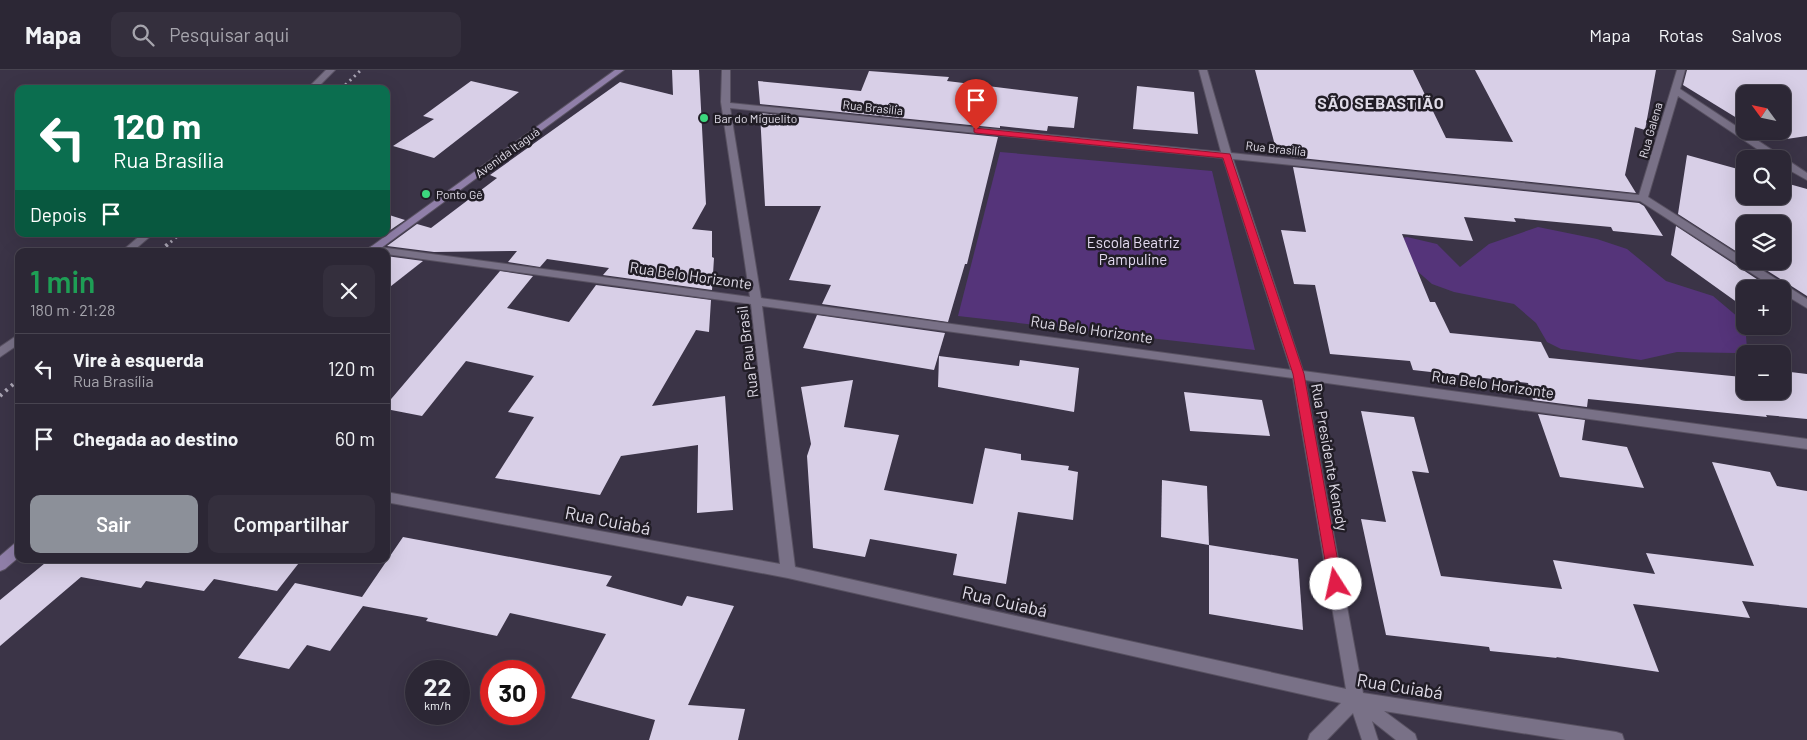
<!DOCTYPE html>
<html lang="pt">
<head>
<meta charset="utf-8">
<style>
  body { margin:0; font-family:Barlow,sans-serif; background:#342f3d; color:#f1f3f6; height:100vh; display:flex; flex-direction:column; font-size:19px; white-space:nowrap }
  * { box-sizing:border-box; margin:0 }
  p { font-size:16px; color:#a6a5ad }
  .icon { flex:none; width:28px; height:28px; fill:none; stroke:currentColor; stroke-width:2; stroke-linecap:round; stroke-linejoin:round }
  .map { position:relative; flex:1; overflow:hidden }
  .sheet { position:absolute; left:15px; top:178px; width:375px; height:315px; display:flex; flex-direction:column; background:#2c2735; border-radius:10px; box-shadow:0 5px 20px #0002,0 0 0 1px #484450 }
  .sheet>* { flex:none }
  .banner { position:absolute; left:15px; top:15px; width:375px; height:152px; border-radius:10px; box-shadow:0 5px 20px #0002,0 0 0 1px #484450; background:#0b6e4f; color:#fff; overflow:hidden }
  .needle { width:32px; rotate:303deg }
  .fabs { position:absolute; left:1736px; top:15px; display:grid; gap:10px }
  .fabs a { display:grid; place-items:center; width:55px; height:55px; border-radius:10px; background:#2c2735; box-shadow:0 5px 20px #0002,0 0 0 1px #484450; font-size:25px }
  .speed { position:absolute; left:405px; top:590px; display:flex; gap:10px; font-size:25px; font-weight:700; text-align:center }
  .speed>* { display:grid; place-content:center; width:65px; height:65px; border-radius:50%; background:#2c2735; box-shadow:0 5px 20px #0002,0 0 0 1px #484450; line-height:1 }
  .speed small { font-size:12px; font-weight:400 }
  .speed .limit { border:8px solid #d22; background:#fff; color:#111 }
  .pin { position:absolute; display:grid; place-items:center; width:42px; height:42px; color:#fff; margin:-51px -21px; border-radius:50% 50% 50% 0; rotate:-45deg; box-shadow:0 0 5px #0007 }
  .pin .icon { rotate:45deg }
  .me { position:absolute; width:55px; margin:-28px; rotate:350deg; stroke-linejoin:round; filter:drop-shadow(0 0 4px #0008) }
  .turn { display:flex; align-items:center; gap:18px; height:105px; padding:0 15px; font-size:22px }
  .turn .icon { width:65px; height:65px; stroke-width:2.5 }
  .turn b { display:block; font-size:35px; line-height:42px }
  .then { display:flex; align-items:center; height:48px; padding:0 15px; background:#0003; gap:10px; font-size:19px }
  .round { display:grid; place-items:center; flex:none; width:52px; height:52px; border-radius:10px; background:#342f3d }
  .headline { display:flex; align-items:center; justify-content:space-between; height:85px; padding:0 15px }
  h1 { font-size:30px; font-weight:600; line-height:38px; color:#1e9e55 }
  .cta { display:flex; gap:10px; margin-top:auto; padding:10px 15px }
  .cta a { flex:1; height:58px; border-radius:10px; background:#8c9099; color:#fff; font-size:20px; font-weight:600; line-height:58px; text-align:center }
  .cta a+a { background:#342f3d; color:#f1f3f6 }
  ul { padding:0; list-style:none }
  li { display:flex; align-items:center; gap:15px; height:70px; padding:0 15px; border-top:1px solid #484450 }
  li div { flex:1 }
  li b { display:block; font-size:19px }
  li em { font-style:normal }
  header { display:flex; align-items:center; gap:30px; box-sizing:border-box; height:70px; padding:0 25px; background:#2c2735; border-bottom:1px solid #484450 }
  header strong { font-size:24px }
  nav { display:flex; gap:28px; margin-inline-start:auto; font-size:18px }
  .search { width:350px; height:45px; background:#342f3d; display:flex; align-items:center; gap:12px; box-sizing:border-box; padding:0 18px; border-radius:10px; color:#a6a5ad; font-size:19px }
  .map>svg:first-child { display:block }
</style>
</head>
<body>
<header>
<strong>Mapa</strong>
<div class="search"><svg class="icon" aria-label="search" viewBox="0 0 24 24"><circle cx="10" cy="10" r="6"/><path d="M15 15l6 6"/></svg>Pesquisar aqui</div>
<nav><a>Mapa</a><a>Rotas</a><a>Salvos</a></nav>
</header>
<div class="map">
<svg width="1807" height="670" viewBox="0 0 1807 670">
  <rect width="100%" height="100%" fill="#3b3447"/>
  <g fill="#55347a">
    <polygon points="1000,82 1212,101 1255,280 958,246"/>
    <polygon points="1538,157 1597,169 1627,179 1666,211 1713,226 1745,253 1747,279 1736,283 1677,282 1641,290 1561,279 1547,272 1536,253 1514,234 1454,222 1432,214 1384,172 1407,167 1437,174 1460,197 1489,174"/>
  </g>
  <g fill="#d8cfe7">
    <polygon points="672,0 699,0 706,134 692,159 712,161 712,187 714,188 712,220 603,205 609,198 547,189 540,197 508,192 517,181 434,182 387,176 417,154 431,158 497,108 490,105 620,12 673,25"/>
    <polygon points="1255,0 1413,0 1446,68 1513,72 1475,0 1656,0 1645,60 1635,57 1625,105 1636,123 1291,87 1290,84 1277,83"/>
    <polygon points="1687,0 1807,0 1807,66 1773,71 1758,61 1782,61 1782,24 1745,24 1745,53 1683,15"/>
    <polygon points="869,1 949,7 947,11 1078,27 1074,58 1048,56 1047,61 1000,56 1000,58 760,34 758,11 861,21"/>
    <polygon points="471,11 519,22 434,88 393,76 434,49 423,46"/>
    <polygon points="1137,16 1194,22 1198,64 1133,59"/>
    <polygon points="760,43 998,67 967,194 965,194 948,252 822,234 831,215 789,210 821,136 765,136"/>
    <polygon points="1687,85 1745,101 1745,126 1782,126 1782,112 1807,119 1807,226 1752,191 1782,191 1782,154 1745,154 1745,187 1678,144"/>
    <polygon points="1293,97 1639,133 1644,136 1663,166 1613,161 1611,157 1514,148 1516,152 1464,147 1473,171 1402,164 1430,232 1435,232 1450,263 1541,272 1549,288 1742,307 1736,297 1745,298 1745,321 1782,321 1782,301 1807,304 1807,349 1766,345 1767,347 1588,329 1587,337 1533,330 1528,313 1413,300 1410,291 1330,284 1315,215 1294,214 1281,160 1306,162"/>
    <polygon points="386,144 405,150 386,163"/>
    <polygon points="1676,156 1772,219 1745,219 1745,238 1671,185"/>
    <polygon points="386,186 423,191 386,220"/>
    <polygon points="500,201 533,206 507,238 569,252 596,215 711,230 709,262 696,260 652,336 725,326 733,440 697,443 698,375 621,386 600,425 495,408 534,347 508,342 534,306 466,291 422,346 386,339 386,335"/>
    <polygon points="817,245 945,263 934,300 803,278"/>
    <polygon points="939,286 1019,296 1020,290 1079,298 1074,342 938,317"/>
    <polygon points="853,310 844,357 899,365 884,420 973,434 985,378 1021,384 1021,390 1069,396 1068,400 1078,402 1073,450 1018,442 1006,514 953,505 957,484 870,469 865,487 813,478 807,386 811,374 801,317"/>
    <polygon points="1184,322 1262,330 1270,366 1190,361"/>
    <polygon points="1361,341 1414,347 1429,403 1412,401 1441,506 1562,519 1553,490 1655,504 1646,483 1754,496 1712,392 1770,402 1777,416 1807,421 1807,538 1742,531 1750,548 1633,534 1659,602 1556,587 1557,588 1490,581 1489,577 1386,565 1361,449 1386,452"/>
    <polygon points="1538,344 1585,350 1582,370 1627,377 1644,418 1560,407"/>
    <polygon points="1162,410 1207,416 1209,475 1161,467"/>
    <polygon points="403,467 612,506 606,516 682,536 687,526 734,536 688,635 745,639 738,670 649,670 655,650 571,628 606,564 510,543 497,566 426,551 428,548 363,536 330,581 307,575 289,599 238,588 295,513 362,527"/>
    <polygon points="1209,475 1298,489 1303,560 1209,544"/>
    <polygon points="50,489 302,489 277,521 214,509 204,521 146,511 141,518 81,507 0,576 0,530"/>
  </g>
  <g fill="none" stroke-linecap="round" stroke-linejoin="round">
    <g stroke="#585161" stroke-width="2">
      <g id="minor">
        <polygon points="326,0 335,0 316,19 307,19"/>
        <path d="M722 0H730V33L1221 82 1199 0H1207L1231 83 1639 125 1677 0H1685L1680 19 1807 103V110L1782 96V89H1772L1678 26 1648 127 1745 189V191H1748L1807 229V238L1782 223V219H1776L1640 131 1233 89 1303 301 1807 369V379L1305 310 1363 623 1616 662 1622 664 1624 670H1566L1384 641 1415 664 1417 670H1396L1372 651 1378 670H1362L1353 643 1327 670H1308L1310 664 1341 633 788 508 386 432V422L780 494 751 234 386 184V181H368L367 179 372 176 750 227 721 32ZM730 38 1223 88 1291 300 761 228ZM762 236 1293 308 1346 619 795 497Z"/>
        <polygon points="142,164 153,164 133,181 122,181"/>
        <polygon points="19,264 19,274 0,287 0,277"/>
      </g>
    </g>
    <g stroke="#585161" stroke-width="2">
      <g id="secondary">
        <polygon points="615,0 624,0 377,181 365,181"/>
        <polygon points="19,472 19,487 5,499 0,501 0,486 14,474"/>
      </g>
    </g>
    <use href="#minor" fill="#797187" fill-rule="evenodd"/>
    <use href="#secondary" fill="#907fa9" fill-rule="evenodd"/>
    <g stroke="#aba6b5" stroke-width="3" stroke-dasharray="2 4" stroke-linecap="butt">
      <polyline points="341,19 361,0"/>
      <polyline points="166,176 180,164"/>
    </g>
    <g stroke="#aba6b5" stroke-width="4" stroke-dasharray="2.5 5" stroke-linecap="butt">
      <polyline points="160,181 168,174"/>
      <polyline points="0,326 19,309"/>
    </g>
  </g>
  <polygon fill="#e11d48" stroke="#92132f" points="974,58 1230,84 1304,304 1342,514 1340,518 1336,520 1331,518 1329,514 1293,304 1223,88 976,63 974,62"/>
  <g fill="#3cd77e" stroke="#211d26" stroke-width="2">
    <circle cx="704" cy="48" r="5"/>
    <circle cx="426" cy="124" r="5"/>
  </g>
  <g text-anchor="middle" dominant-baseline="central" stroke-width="5" stroke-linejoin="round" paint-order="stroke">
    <g font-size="12" fill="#e0dce8" stroke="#211d26">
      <text transform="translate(873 37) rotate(6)">Rua Brasília</text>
      <text transform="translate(1650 60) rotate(-74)">Rua Galena</text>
      <text transform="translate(1276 78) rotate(6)">Rua Brasília</text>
      <text transform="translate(507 82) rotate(-36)">Avenida Itaguá</text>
    </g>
    <g font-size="12" fill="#e0dce8" stroke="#211d26" text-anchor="start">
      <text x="714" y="48">Bar do Miguelito</text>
      <text x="436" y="124">Ponto Gê</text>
    </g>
    <g font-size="15" fill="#e4dbf1" stroke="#211d26">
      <text x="1133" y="172">Escola Beatriz<tspan x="1133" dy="17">Pampuline</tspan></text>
    </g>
    <g font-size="15" fill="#e0dce8" stroke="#211d26">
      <text transform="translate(691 205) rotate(8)">Rua Belo Horizonte</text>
      <text transform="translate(1092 259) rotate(8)">Rua Belo Horizonte</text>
      <text transform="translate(747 282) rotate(-97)">Rua Pau Brasil</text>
      <text transform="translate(1493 314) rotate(8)">Rua Belo Horizonte</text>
      <text transform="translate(1330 387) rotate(80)">Rua Presidente Kenedy</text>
    </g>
    <g font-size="16" font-weight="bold" letter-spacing="1" fill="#e0dce8" stroke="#211d26">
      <text x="1381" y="32">SÃO SEBASTIÃO</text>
    </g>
    <g font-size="18" fill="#e0dce8" stroke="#211d26">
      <text transform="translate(608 450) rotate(11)">Rua Cuiabá</text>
      <text transform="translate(1005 531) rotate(13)">Rua Cuiabá</text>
      <text transform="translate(1400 616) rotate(9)">Rua Cuiabá</text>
    </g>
  </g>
</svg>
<div class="fabs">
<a><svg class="needle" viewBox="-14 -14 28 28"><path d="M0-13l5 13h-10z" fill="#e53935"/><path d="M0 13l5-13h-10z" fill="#a6a5ad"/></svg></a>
<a><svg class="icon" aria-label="search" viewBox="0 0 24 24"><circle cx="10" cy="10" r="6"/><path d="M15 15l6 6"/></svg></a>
<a><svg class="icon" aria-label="layers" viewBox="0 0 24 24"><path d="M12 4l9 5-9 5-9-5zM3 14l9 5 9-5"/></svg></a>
<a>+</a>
<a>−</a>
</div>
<div class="speed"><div>22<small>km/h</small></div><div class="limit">30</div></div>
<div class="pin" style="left:976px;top:60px;background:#d93025"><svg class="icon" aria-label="arrive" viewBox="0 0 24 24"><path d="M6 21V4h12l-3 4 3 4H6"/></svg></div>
<svg class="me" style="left:1336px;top:514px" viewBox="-20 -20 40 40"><circle r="19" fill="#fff"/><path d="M0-13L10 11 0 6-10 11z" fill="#e11d48"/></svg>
<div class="banner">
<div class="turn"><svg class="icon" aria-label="left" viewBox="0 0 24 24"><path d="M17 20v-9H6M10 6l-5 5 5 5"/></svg><div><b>120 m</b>Rua Brasília</div></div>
<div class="then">Depois<svg class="icon" aria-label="arrive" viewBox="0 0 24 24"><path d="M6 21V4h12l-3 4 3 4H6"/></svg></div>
</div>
<section class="sheet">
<div class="headline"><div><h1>1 min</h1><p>180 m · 21:28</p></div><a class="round"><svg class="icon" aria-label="close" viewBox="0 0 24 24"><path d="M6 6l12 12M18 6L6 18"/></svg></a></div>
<ul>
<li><svg class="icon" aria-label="left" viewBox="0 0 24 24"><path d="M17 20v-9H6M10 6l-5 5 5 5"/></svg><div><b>Vire à esquerda</b><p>Rua Brasília</p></div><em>120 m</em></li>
<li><svg class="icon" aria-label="arrive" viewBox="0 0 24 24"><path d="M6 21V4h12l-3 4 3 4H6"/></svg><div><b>Chegada ao destino</b></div><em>60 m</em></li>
</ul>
<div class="cta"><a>Sair</a><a>Compartilhar</a></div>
</section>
</div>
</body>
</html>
